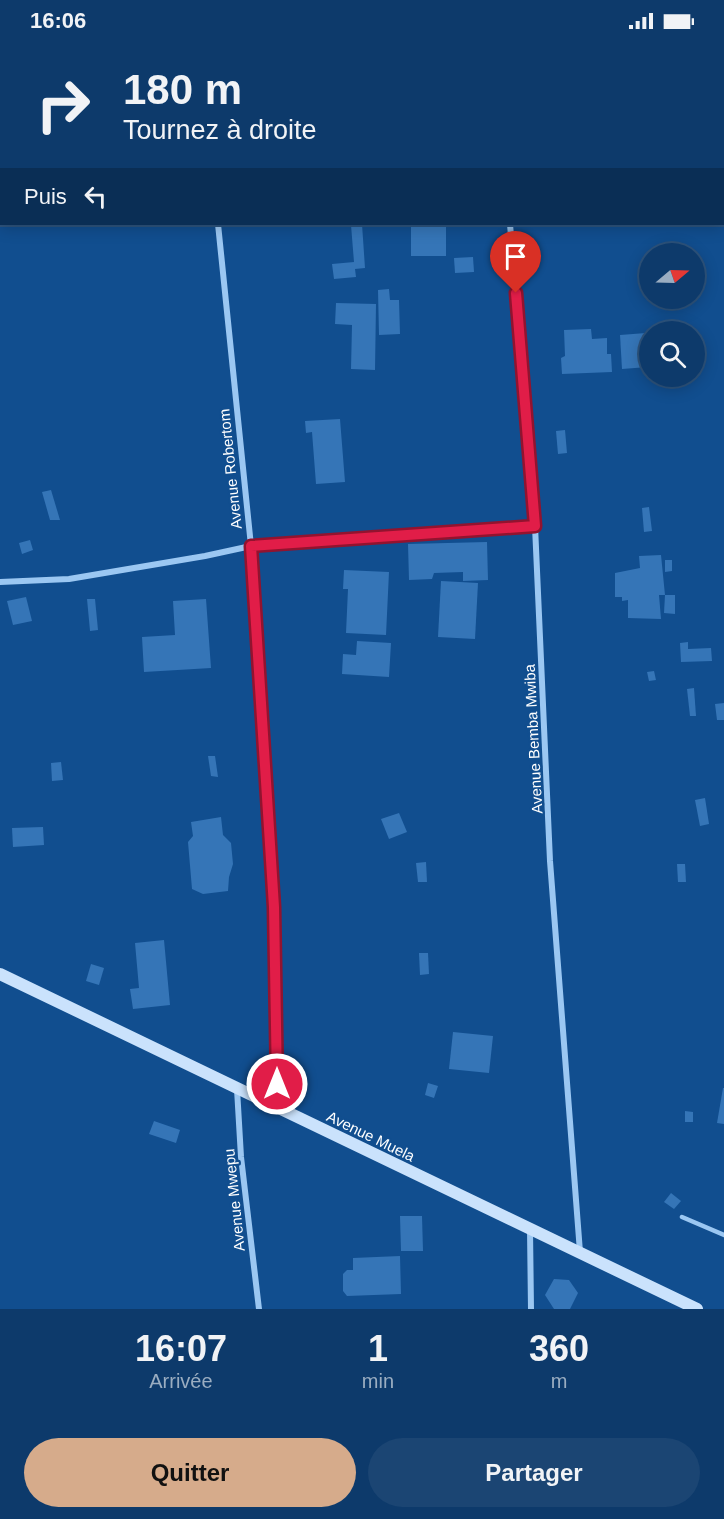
<!DOCTYPE html>
<html lang="fr">
<head>
<meta charset="utf-8">
<style>
  body { margin:0; font-family:Helvetica,sans-serif; background:#1b4573; color:#f1f3f6; height:100vh; display:flex; flex-direction:column; font-size:22px; white-space:nowrap }
  * { box-sizing:border-box; margin:0 }
  p { font-size:20px; color:#9aadc1 }
  .icon { flex:none; width:33px; height:33px; fill:none; stroke:currentColor; stroke-width:2; stroke-linecap:round; stroke-linejoin:round }
  .map { position:relative; height:1267px; overflow:hidden }
  .drawer { display:flex; flex-direction:column; background:#0d3a6b; flex:1 }
  .drawer>* { flex:none }
  .banner { position:absolute; left:0px; top:0px; width:724px; height:183px; box-shadow:0 3px 15px #0003,0 0 0 2px #2d547e; background:#0d3a6b; color:#f1f3f6; overflow:hidden }
  .needle { width:39px; rotate:71deg }
  .fabs { position:absolute; left:639px; top:201px; display:grid; gap:12px }
  .fabs a { display:grid; place-items:center; width:66px; height:66px; border-radius:50%; background:#0d3a6b; box-shadow:0 3px 15px #0003,0 0 0 2px #2d547e; font-size:30px }
  .pin { position:absolute; display:grid; place-items:center; width:51px; height:51px; color:#fff; margin:-62px -26px; border-radius:50% 50% 50% 0; rotate:-45deg; box-shadow:0 0 6px #0007 }
  .pin .icon { rotate:45deg }
  .me { position:absolute; width:66px; margin:-33px; rotate:0deg; stroke-linejoin:round; filter:drop-shadow(0 0 4px #0008) }
  .turn { display:flex; align-items:center; gap:21px; height:126px; padding:0 24px; font-size:27px }
  .turn .icon { width:78px; height:78px; stroke-width:2.5 }
  .turn b { display:block; font-size:42px; line-height:51px }
  .then { display:flex; align-items:center; height:57px; padding:0 24px; background:#0003; gap:12px; font-size:22px }
  .eta { display:flex; justify-content:space-evenly; align-items:center; height:102px; text-align:center }
  .eta b { font-size:36px; font-weight:600; line-height:42px }
  .primary-button { display:flex; gap:12px; margin-top:auto; padding:12px 24px }
  .primary-button a { flex:1; height:69px; border-radius:36px; background:#d6ab8b; color:#111; font-size:24px; font-weight:600; line-height:69px; text-align:center }
  .primary-button a+a { background:#1b4573; color:#f1f3f6 }
  .status { display:flex; justify-content:space-between; align-items:center; height:42px; padding:0 30px; background:#0d3a6b; direction:ltr }
  .status svg { height:16px; fill:currentColor }
  .map>svg:first-child { display:block }
</style>
</head>
<body>
<div class="status"><b>16:06</b><svg viewBox="0 0 49 12"><path d="M0 12V9h3v3zM5 12V6h3v6zM10 12V3h3v9zM15 12V0h3v12zM26 1h20v11H26zM47 4h2v5h-2z"/></svg></div>
<div class="map">
<svg width="724" height="1267" viewBox="0 0 724 1267">
  <rect width="100%" height="100%" fill="#114e8f"/>
  <g fill="#3575b7">
    <polygon points="362,182 365,226 355,227 356,235 334,237 332,222 354,220 351,183"/>
    <rect x="411" y="182" width="35" height="32"/>
    <polygon points="473,215 474,230 455,231 454,216"/>
    <polygon points="389,247 390,258 399,258 400,292 379,293 378,248"/>
    <polygon points="336,261 376,262 375,328 351,327 352,283 335,282"/>
    <polygon points="591,287 592,297 607,296 607,312 611,312 612,330 562,332 561,316 565,314 564,288"/>
    <polygon points="646,291 648,325 622,327 620,293"/>
    <polygon points="340,377 345,440 316,442 312,390 306,391 305,379"/>
    <polygon points="565,388 567,411 558,412 556,389"/>
    <polygon points="51,448 60,478 50,478 42,450"/>
    <polygon points="649,465 652,489 644,490 642,466"/>
    <polygon points="30,498 33,508 22,512 19,501"/>
    <polygon points="487,500 488,538 463,539 463,530 434,531 432,537 409,538 408,502"/>
    <polygon points="661,513 665,553 659,553 661,577 628,576 628,558 622,559 622,555 615,555 615,531 640,526 639,514"/>
    <polygon points="665,518 672,518 672,529 665,530"/>
    <polygon points="344,528 389,530 386,593 346,591 348,547 343,547"/>
    <polygon points="441,539 478,541 475,597 438,595"/>
    <polygon points="665,553 675,553 675,572 664,571"/>
    <polygon points="26,555 32,579 13,583 7,559"/>
    <polygon points="87,557 95,557 98,588 90,589"/>
    <polygon points="206,557 211,626 144,630 142,595 175,593 173,559"/>
    <polygon points="357,599 391,601 389,635 342,632 343,612 356,613"/>
    <polygon points="688,600 688,607 711,606 712,619 681,620 680,601"/>
    <polygon points="654,629 656,638 649,639 647,630"/>
    <polygon points="694,646 696,674 690,674 687,647"/>
    <polygon points="724,661 724,678 717,678 715,662"/>
    <polygon points="208,714 215,714 218,735 211,734"/>
    <polygon points="61,720 63,738 52,739 51,721"/>
    <polygon points="705,756 709,782 700,784 695,758"/>
    <polygon points="399,771 407,790 389,797 381,777"/>
    <polygon points="221,775 223,793 231,801 233,822 229,835 228,849 203,852 192,847 188,800 193,794 191,780"/>
    <polygon points="43,785 44,803 13,805 12,786"/>
    <polygon points="426,820 427,840 418,840 416,821"/>
    <polygon points="677,822 685,822 686,840 678,840"/>
    <polygon points="164,898 170,963 133,967 130,947 139,946 135,901"/>
    <polygon points="419,911 428,911 429,932 420,933"/>
    <polygon points="91,922 104,926 99,943 86,939"/>
    <polygon points="453,990 493,994 489,1031 449,1027"/>
    <polygon points="428,1041 438,1044 434,1056 425,1053"/>
    <polygon points="723,1046 724,1046 724,1082 717,1081"/>
    <polygon points="685,1069 693,1070 693,1080 685,1080"/>
    <polygon points="154,1079 180,1088 176,1101 149,1092"/>
    <polygon points="671,1151 681,1159 674,1167 664,1160"/>
    <polygon points="400,1174 422,1174 423,1209 401,1209"/>
    <polygon points="400,1214 401,1252 347,1254 343,1249 343,1232 347,1228 353,1228 353,1216"/>
    <polygon points="554,1237 569,1238 578,1251 570,1267 554,1267 545,1253"/>
  </g>
  <g fill="none" stroke-linecap="round" stroke-linejoin="round">
    <polyline stroke="#9bc7f2" stroke-width="4.5" points="682,1175 724,1193"/>
    <g stroke="#9bc7f2" stroke-width="6">
      <polyline points="207,0 207,2"/>
      <polyline points="496,0 496,2"/>
      <polyline points="218,182 251,504 274,865 277,1066"/>
      <polyline points="510,182 535,484 550,819 580,1210"/>
      <polyline points="0,540 69,537 205,514 251,504 535,484"/>
      <polyline points="237,1047 241,1115 259,1267"/>
      <polyline points="530,1188 531,1267"/>
    </g>
    <polyline stroke="#cae2fc" stroke-width="12" points="0,932 697,1267"/>
  </g>
  <g fill="none" stroke-linecap="round" stroke-linejoin="round">
    <g stroke="#92132f" stroke-width="15">
      <polyline id="route" points="277,1042 274,865 251,504 535,484 516,251"/>
    </g>
    <use href="#route" stroke="#e11d48" stroke-width="10"/>
  </g>
  <g text-anchor="middle" dominant-baseline="central" stroke-width="4.5" stroke-linejoin="round" paint-order="stroke">
    <g font-size="15" fill="#fff" stroke="#114e8f">
      <text transform="translate(230 427) rotate(-96)">Avenue Robertom</text>
      <text transform="translate(533 697) rotate(-93)">Avenue Bemba Mwiba</text>
      <text transform="translate(371 1094) rotate(26)">Avenue Muela</text>
      <text transform="translate(234 1158) rotate(-96)">Avenue Mwepu</text>
    </g>
  </g>
</svg>
<div class="fabs">
<a><svg class="needle" viewBox="-14 -14 28 28"><path d="M0-13l5 13h-10z" fill="#e53935"/><path d="M0 13l5-13h-10z" fill="#9aadc1"/></svg></a>
<a><svg class="icon" aria-label="search" viewBox="0 0 24 24"><circle cx="10" cy="10" r="6"/><path d="M15 15l6 6"/></svg></a>
</div>
<div class="pin" style="left:516px;top:251px;background:#d93025"><svg class="icon" aria-label="arrive" viewBox="0 0 24 24"><path d="M6 21V4h12l-3 4 3 4H6"/></svg></div>
<svg class="me" style="left:277px;top:1042px" viewBox="-20 -20 40 40"><circle r="17" fill="#e11d48" stroke="#fff" stroke-width="3"/><path d="M0-11L8 9 0 5-8 9z" fill="#fff"/></svg>
<div class="banner">
<div class="turn"><svg class="icon" aria-label="right" viewBox="0 0 24 24"><path d="M7 20v-9h11M14 6l5 5-5 5"/></svg><div><b>180 m</b>Tournez à droite</div></div>
<div class="then">Puis<svg class="icon" aria-label="left" viewBox="0 0 24 24"><path d="M17 20v-9H6M10 6l-5 5 5 5"/></svg></div>
</div>
</div>
<section class="drawer">
<div class="eta">
<div><b>16:07</b><p>Arrivée</p></div>
<div><b>1</b><p>min</p></div>
<div><b>360</b><p>m</p></div>
</div>
<div class="primary-button"><a>Quitter</a><a>Partager</a></div>
</section>
</body>
</html>
